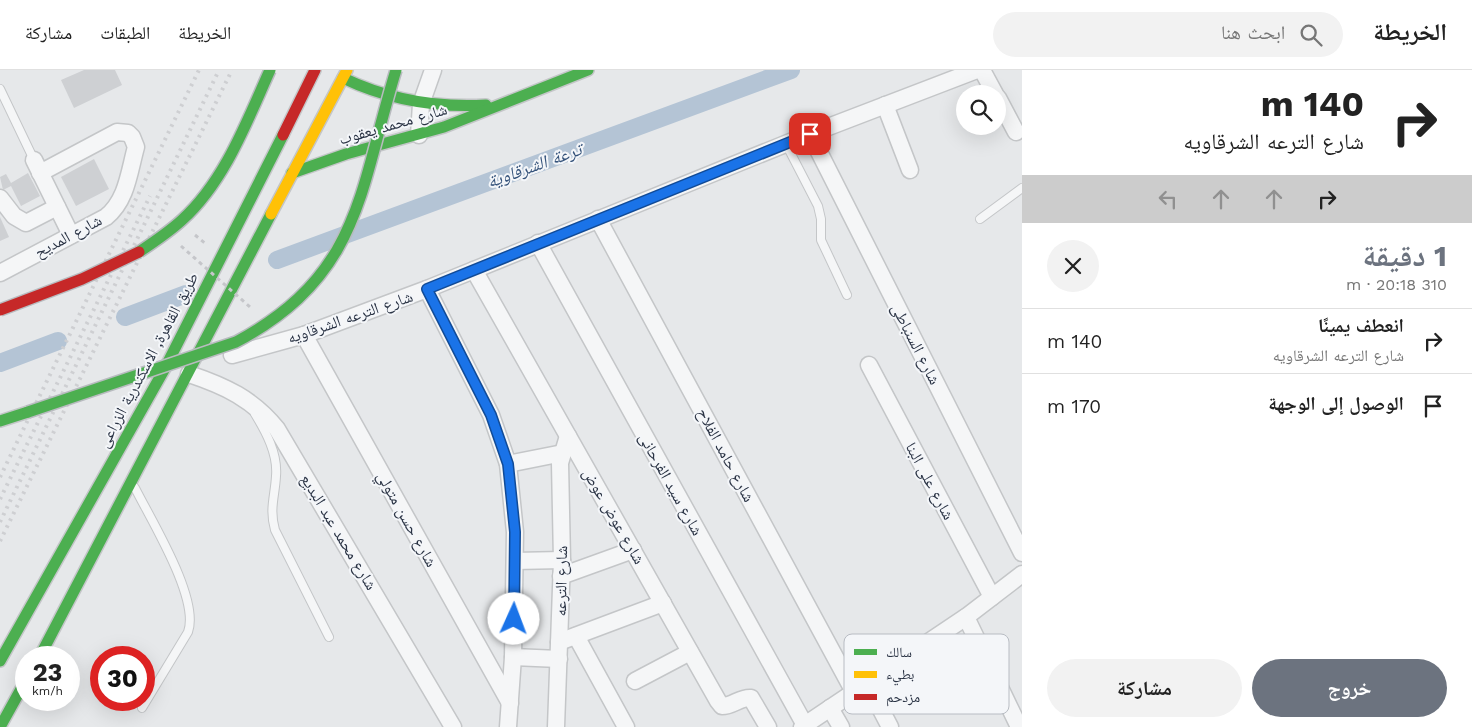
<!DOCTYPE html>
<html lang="ar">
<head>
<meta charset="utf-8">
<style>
  body { margin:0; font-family:"Work Sans","Noto Naskh Arabic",sans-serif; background:#f2f2f2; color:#222; direction:rtl; height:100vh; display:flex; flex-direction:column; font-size:19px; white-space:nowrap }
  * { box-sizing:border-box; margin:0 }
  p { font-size:16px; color:#767676 }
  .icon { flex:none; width:28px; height:28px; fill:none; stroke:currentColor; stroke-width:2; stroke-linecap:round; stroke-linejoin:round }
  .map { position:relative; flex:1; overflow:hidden; direction:ltr }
  .side { display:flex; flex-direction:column; background:#fff; width:450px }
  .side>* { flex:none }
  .guide { background:#fff; color:#222; overflow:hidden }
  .fabs { position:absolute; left:956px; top:15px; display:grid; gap:10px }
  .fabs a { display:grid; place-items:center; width:50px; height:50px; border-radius:50%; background:#fff; box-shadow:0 5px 20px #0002; font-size:25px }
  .speed { position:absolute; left:15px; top:576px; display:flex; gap:10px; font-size:25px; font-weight:700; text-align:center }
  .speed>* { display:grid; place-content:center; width:65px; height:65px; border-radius:50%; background:#fff; box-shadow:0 5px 20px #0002; line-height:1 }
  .speed small { font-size:12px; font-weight:400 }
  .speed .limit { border:8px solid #d22; background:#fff; color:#111 }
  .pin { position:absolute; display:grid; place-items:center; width:42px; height:42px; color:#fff; margin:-21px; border-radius:10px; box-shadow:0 2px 8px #0006 }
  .me { position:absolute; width:55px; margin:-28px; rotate:2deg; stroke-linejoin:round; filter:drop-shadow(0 0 4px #0008) }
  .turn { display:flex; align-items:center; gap:18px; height:105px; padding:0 25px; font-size:22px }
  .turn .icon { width:65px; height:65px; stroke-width:2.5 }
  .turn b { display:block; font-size:35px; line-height:42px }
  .lanes { display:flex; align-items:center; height:48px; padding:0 25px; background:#0003; justify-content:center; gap:25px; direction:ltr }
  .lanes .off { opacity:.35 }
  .round { display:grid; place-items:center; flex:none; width:52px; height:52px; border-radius:26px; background:#f2f2f2 }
  .head { display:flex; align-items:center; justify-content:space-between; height:85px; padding:0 25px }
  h1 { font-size:30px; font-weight:700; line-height:38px; color:#6c737f }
  .cta { display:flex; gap:10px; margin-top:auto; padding:10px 25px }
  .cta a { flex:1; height:58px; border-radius:30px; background:#6c737f; color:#fff; font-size:20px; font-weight:700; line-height:58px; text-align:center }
  .cta a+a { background:#f2f2f2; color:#222 }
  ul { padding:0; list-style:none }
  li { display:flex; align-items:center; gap:15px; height:65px; padding:0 25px; border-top:1px solid #e0e0e0 }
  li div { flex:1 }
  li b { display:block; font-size:19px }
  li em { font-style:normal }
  header { display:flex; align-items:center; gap:30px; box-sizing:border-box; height:70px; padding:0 25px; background:#fff; border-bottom:1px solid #e0e0e0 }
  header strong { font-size:24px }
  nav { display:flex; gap:28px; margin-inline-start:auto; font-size:18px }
  .search { width:350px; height:45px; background:#f2f2f2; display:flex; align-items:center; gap:12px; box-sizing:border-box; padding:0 18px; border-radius:28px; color:#767676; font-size:19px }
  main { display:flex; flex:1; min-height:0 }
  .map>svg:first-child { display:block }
</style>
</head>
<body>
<header>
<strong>الخريطة</strong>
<div class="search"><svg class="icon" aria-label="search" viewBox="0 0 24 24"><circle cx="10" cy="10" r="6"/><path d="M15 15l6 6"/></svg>ابحث هنا</div>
<nav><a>الخريطة</a><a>الطبقات</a><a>مشاركة</a></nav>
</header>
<main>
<section class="side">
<div class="guide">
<div class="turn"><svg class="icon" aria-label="right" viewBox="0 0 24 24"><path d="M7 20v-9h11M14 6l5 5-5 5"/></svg><div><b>140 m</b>شارع الترعه الشرقاويه</div></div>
<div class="lanes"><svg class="icon off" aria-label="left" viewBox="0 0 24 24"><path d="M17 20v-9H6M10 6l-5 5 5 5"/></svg><svg class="icon off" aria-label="ahead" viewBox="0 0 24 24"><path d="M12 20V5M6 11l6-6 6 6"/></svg><svg class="icon off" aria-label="ahead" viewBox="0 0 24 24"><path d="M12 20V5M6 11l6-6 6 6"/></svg><svg class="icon" aria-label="right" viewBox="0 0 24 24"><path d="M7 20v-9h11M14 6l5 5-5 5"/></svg></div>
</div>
<div class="head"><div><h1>1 دقيقة</h1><p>310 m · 20:18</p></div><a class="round"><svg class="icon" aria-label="close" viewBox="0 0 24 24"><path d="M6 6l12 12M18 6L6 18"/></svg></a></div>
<ul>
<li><svg class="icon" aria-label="right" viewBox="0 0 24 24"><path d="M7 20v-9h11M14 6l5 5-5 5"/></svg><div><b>انعطف يمينًا</b><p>شارع الترعه الشرقاويه</p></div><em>140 m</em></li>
<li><svg class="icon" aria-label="arrive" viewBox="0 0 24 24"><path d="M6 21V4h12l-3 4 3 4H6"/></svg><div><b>الوصول إلى الوجهة</b></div><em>170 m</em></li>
</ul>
<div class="cta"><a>خروج</a><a>مشاركة</a></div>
</section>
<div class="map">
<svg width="1022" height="657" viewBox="0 0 1022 657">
  <rect width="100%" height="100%" fill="#e6e8ea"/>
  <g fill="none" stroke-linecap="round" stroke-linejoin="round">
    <g stroke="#b4c4d5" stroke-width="18">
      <polyline points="277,190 791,0"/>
      <polyline points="125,247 186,224"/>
      <polyline points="0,293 58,271"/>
    </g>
  </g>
  <g fill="#ced0d3">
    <polygon points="84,0 115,0 122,15 74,38 61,10"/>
    <polygon points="94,89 109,119 76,136 61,107"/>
    <polygon points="28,103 40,126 21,136 11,116 3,120 0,107 6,104 11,113"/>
    <polygon points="0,147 9,167 0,171"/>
  </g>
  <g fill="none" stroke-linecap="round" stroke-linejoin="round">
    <g stroke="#c4c6c8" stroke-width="10">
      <g id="lane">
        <polyline points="0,19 34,90"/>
        <polyline points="786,74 818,136 821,149 821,170 847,225"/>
        <polyline points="980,149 1022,118"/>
        <path d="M255 344C266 362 278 384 276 406 275 426 269 439 275 460L329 567"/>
        <path d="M135 418C151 450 200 529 188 562L142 638"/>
      </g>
    </g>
    <g stroke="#c4c6c8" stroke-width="19">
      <g id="street">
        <polyline points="982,0 995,24"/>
        <polyline points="998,28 1016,62"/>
        <polyline points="885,35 910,100"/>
        <polyline points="810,64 1022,483"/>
        <polyline points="419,65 421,34 433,0"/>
        <polyline points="34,90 71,165"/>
        <polyline points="0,128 14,146 26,153 57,137"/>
        <polyline points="598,149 854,622"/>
        <polyline points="538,173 806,657"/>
        <path d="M474 200 718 631 722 636C733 636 740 627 751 628L768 657"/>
        <path d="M0 203 106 147C127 130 129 102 136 77L132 67 128 63 117 62 40 103"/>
        <polyline points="427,219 491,345 508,394 515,462 513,587 508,657"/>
        <polyline points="304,265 510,633"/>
        <polyline points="232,285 304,265 427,219 810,64 977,0"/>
        <polyline points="869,295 992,527"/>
        <path d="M189 304C225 316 253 329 277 359L453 657"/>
        <polyline points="508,394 563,383"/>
        <polyline points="515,491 562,490"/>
        <polyline points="561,506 633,480"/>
        <polyline points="966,547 1019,657"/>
        <polyline points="576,566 626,657"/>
        <polyline points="559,572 663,533"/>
        <polyline points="513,587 559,589"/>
        <polyline points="635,611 690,582"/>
        <polyline points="867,613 890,657"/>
        <polyline points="830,638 841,657"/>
        <polyline points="556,657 562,490 560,393 568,366"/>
        <polyline points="802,657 966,547 1022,504"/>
      </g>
    </g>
    <g stroke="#c4c6c8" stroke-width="14">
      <g id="fast">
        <path d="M343 8C389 30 435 38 486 35"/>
        <polyline points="292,103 346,84 444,57 588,0"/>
        <polyline points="0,351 28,342"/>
        <polyline points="39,588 271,144"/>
        <polyline points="0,591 164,300 283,65"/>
        <polyline points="0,657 26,610"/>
      </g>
    </g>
    <g stroke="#c4c6c8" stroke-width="14">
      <polyline id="slow" points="271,144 347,0"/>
    </g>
    <g stroke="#c4c6c8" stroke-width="14">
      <polyline id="jam" points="283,65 315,0"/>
    </g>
    <polyline stroke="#c5c6ca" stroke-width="3" stroke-dasharray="4 4" stroke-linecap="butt" points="195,165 206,174"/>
    <use href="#lane" stroke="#f5f6f7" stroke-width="8"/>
    <use href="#street" stroke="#f5f6f7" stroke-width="16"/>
    <use href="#fast" stroke="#4caf50" stroke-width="11"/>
    <use href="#slow" stroke="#ffc107" stroke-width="11"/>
    <use href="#jam" stroke="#c62828" stroke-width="11"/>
    <g stroke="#cecfd2" stroke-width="4" stroke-dasharray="2.5 5" stroke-linecap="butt">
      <polyline points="0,407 199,0"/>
      <polyline points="0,429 150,126"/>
      <polyline points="0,452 219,0"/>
      <polyline points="0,471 232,0"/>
    </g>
    <g stroke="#b8bbbf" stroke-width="14" stroke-linecap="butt">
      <g id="fast-bridge">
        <path d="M139 182C154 172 169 162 182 150 225 111 247 51 270 0"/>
        <path d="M28 342 236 272C361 205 359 121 396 0"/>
      </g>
    </g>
    <g stroke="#b8bbbf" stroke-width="14" stroke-linecap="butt">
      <polyline id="jam-bridge" points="0,240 82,209 139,182"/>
    </g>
    <polyline stroke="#c5c6ca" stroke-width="3" stroke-dasharray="4 4" stroke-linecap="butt" points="181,176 250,237"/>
    <use href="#fast-bridge" stroke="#4caf50" stroke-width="11"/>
    <use href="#jam-bridge" stroke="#c62828" stroke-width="11"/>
  </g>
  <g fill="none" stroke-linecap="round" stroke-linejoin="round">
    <g stroke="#114b97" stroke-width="12">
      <polyline id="route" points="514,549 515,462 508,394 491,345 427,219 810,64"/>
    </g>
    <use href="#route" stroke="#1a73e8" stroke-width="9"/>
  </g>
  <g text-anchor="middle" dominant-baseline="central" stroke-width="4" stroke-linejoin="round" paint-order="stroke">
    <g font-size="16" fill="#2b3445" stroke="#f4f6f9">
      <text transform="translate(393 54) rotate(-16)">شارع محمد يعقوب</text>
      <text transform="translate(68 166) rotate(-28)">شارع المديح</text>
      <text transform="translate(350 247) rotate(-19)">شارع الترعه الشرقاويه</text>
      <text transform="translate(916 274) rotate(63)">شارع السنباطى</text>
      <text transform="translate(148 290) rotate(-62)">طريق القاهرة, الاسكندرية الزراعى</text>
      <text transform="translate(726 385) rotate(62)">شارع حامد الفلاح</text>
      <text transform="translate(930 411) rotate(62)">شارع على البنا</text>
      <text transform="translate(671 414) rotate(61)">شارع سيد الفرحانى</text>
      <text transform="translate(614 446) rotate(60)">شارع عوض عوض</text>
      <text transform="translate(407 449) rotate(61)">شارع حسن متولي</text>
      <text transform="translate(339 462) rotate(59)">شارع محمد عبد البديع</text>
      <text transform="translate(561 511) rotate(-89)">شارع الترعه</text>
    </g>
    <g font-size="18" font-style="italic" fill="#34527a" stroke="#f4f6f9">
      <text transform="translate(534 95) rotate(-20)">ترعة الشرقاوية</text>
    </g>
  </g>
  <rect x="844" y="564" width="165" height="80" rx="8" fill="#f4f6f9" stroke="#b8bcc3" stroke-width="1"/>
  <rect x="854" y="579" width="23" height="6" fill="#4caf50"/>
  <rect x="854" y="601" width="23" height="7" fill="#ffc107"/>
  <rect x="854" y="624" width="23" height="6" fill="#c62828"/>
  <g font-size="14" fill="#2b3445">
    <text x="886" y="587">سالك</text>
    <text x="886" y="609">بطيء</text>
    <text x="886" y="632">مزدحم</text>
  </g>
</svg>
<div class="fabs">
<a><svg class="icon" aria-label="search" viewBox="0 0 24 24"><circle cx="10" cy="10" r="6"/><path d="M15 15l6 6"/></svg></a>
</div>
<div class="speed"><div>23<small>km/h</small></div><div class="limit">30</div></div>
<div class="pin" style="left:810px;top:64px;background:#d93025"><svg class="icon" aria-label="arrive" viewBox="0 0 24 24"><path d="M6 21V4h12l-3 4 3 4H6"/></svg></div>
<svg class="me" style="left:514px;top:549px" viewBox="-20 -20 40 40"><circle r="19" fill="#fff"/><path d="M0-13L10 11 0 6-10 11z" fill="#1a73e8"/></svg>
</div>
</main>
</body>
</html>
